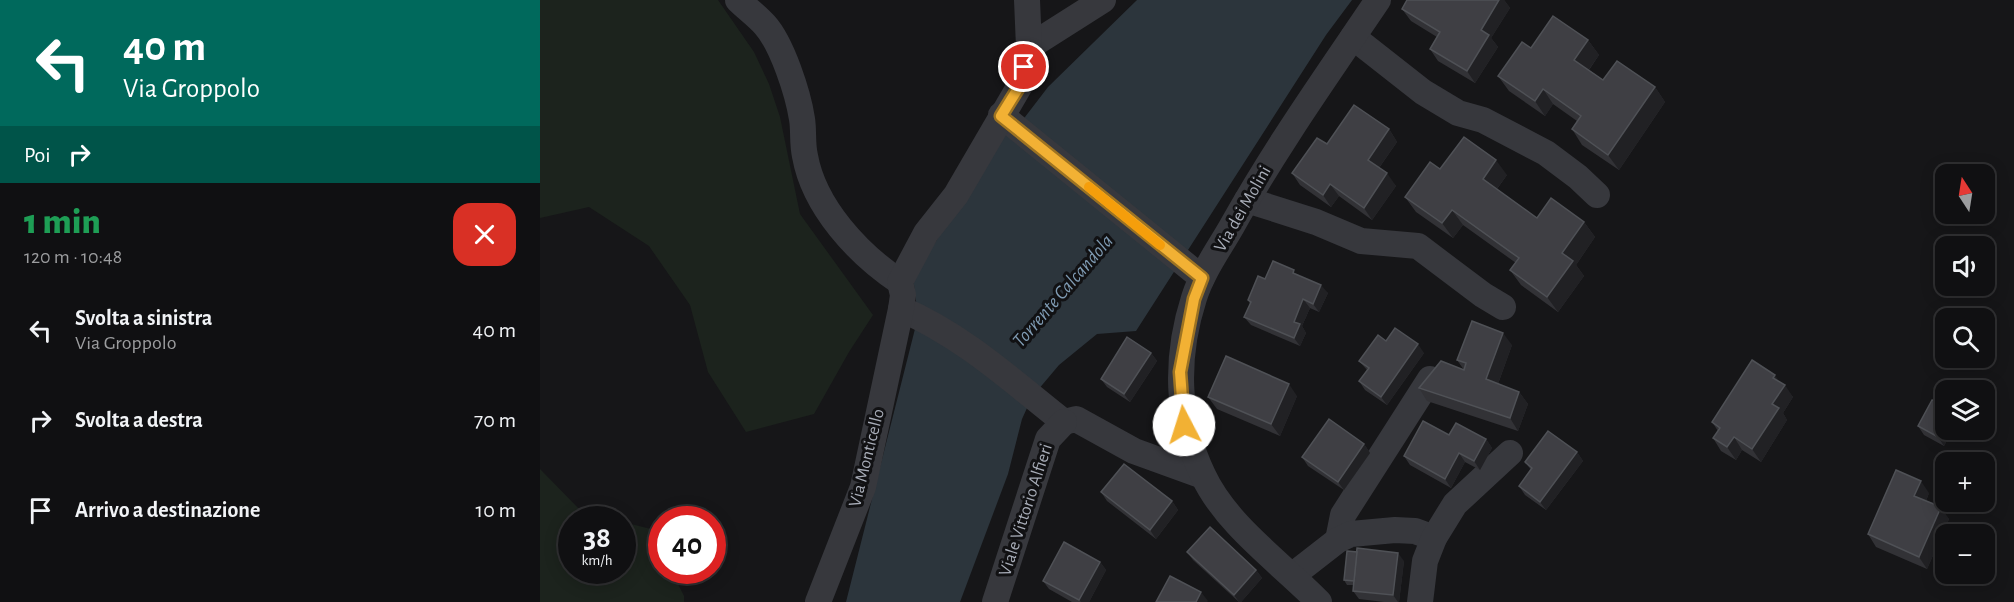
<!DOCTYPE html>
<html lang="it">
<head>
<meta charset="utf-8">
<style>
  body { margin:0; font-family:"Alegreya Sans",sans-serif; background:#19191b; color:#f1f3f6; height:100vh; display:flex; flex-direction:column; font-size:22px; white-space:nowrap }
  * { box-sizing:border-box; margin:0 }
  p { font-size:20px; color:#9c9d9f }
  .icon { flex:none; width:33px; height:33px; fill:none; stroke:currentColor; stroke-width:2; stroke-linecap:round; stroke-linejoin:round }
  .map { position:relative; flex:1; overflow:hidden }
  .panel { display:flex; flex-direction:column; background:#101012; width:540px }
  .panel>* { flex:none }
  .hud { background:#00695c; color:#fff; overflow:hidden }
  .needle { width:39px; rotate:348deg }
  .controls { position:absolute; left:1395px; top:164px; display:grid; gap:12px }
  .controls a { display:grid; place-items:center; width:60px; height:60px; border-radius:12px; background:#101012; box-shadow:0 3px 15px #0003,0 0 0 2px #303032; font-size:30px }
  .speed { position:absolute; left:18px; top:506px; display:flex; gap:12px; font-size:30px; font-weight:700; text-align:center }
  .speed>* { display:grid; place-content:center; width:78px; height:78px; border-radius:50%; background:#101012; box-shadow:0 3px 15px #0003,0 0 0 2px #303032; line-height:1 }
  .speed small { font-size:15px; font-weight:400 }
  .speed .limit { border:9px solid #d22; background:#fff; color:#111 }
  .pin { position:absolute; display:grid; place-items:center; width:51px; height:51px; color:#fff; margin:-26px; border:3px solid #fff; border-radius:50%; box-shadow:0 2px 6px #0007 }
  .me { position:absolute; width:66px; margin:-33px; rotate:355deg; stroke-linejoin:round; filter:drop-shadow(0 0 4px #0008) }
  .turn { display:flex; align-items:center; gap:21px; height:126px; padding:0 24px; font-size:27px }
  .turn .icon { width:78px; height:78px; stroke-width:2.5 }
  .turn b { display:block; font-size:42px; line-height:51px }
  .then { display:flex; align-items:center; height:57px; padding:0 24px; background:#0003; gap:12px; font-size:22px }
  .round { display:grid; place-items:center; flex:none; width:63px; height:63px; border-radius:18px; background:#19191b }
  .head { display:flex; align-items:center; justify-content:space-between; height:102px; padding:0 24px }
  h1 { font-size:36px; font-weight:800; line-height:45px; color:#1e9e55 }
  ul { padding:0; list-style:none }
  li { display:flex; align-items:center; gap:18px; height:90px; padding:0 24px }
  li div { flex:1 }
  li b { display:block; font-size:22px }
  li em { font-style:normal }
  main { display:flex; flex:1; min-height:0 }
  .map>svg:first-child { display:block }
</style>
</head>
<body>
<main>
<section class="panel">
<div class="hud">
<div class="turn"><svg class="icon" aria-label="left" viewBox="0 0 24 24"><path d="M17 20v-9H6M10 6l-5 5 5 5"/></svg><div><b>40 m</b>Via Groppolo</div></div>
<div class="then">Poi<svg class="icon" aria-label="right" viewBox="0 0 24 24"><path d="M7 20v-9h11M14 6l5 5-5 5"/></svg></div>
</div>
<div class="head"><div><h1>1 min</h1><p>120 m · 10:48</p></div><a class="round" style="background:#d93025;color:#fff"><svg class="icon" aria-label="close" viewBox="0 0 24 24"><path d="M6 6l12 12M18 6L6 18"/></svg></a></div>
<ul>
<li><svg class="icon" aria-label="left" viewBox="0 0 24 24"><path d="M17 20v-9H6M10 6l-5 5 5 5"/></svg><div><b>Svolta a sinistra</b><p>Via Groppolo</p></div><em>40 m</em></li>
<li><svg class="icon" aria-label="right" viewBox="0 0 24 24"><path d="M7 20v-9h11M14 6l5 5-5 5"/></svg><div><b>Svolta a destra</b></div><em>70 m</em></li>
<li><svg class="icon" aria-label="arrive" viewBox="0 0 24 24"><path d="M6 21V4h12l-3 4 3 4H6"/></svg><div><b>Arrivo a destinazione</b></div><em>10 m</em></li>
</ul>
</section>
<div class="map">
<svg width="1474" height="602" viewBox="0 0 1474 602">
  <rect width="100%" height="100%" fill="#161618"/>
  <g fill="#1c231d">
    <polygon points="0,0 178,0 214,52 229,84 240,117 260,214 333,315 309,352 274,414 206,432 168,372 150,305 109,246 49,207 0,218"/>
    <polygon points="0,469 42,512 71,519 32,519 32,570 82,570 83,522 111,529 121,551 122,570 131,570 144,596 144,602 0,602"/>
  </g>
  <polygon fill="#2c353c" points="597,0 812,0 786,35 596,331 557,334 519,365 492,397 482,419 468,474 420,602 306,602 378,317 373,277 467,130 475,130 508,87"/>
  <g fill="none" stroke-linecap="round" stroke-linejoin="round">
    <g stroke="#37383d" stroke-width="26">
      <path d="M198 0C206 8 217 16 225 25 242 44 258 93 262 119 264 131 262 143 265 156 274 207 318 254 360 282"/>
      <polyline points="813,37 883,92 918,113 943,120 1006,153 1038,177 1057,195"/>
      <polyline points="489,47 563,0"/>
      <polyline points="461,115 662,278"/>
      <polyline points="707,200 776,222 821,241 878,246 943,295 963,307"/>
      <path d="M361 309C422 335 472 381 524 422"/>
      <polyline points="524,422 536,419 594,451 663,476"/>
      <polyline points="798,540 803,515 890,379"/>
      <polyline points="753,575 798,540 811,534 855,530 875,531 894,538"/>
      <polyline points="278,602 323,487 361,309 363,295 360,282 386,233 416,195 479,87 489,47 487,0"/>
      <polyline points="455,602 508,439 524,422"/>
      <path d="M779 602C741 563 686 525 663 475 636 419 635 357 654 298 662 272 679 249 692 226 736 147 788 74 838 0"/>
      <polyline points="880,602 885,561 894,538 915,504 970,453"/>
    </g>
  </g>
  <g fill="#323236">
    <polygon points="867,0 964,0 970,8 951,38 958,47 935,83 898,61 890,49 897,37 871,21 862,9"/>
    <polygon points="1048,40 1059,55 1049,70 1063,80 1115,87 1125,102 1079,170 1042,145 1032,129 1037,121 1013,104 1005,116 969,91 958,76 991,48"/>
    <polygon points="849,129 857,142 839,168 856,186 832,220 799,196 791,207 760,185 752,173 787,144"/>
    <polygon points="900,169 967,175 957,189 997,218 1044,222 1055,237 1036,265 1044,276 1018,312 981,285 970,270 976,263 923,225 913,238 876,212 865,197"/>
    <polygon points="757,274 788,293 779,312 770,308 762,326 766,333 760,346 711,325 704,317 710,304 708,300 725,279"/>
    <polygon points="846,341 884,353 847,405 825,390 819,381 827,370 819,361"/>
    <polygon points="972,345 958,384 979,392 988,404 978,431 887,401 879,388 924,370 917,360"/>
    <polygon points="611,353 617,361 590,402 567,387 561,379"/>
    <polygon points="1240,382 1253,397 1243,413 1247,420 1221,462 1202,450 1196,460 1181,451 1173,438 1178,431 1172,422"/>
    <polygon points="757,396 740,436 677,409 668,397"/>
    <polygon points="1378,426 1406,429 1413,429 1404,446 1384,435"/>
    <polygon points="909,435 946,439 952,448 940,470 925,462 911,488 870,465 864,456"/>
    <polygon points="824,444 830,453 804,490 768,466 762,457"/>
    <polygon points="1037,452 1043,461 1006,510 985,495 979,486 991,470 985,462"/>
    <polygon points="561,492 632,501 638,510 616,539 567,501"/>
    <polygon points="1389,493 1386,501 1409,519 1387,569 1336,547 1328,534"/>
    <polygon points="647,552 716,570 722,578 701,602 699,602 653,560"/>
    <polygon points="864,561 859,602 844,602 819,599 813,591 813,585 807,585 804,580"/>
    <polygon points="560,562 566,570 549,602 532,602 509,589 503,581"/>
  </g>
  <g fill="#212124">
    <polygon points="959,0 964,0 970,8 951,38 958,47 935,83 927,71 941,30"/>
    <polygon points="1048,40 1059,55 1045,75 1034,60"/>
    <polygon points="1115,87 1125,102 1079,170 1068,155"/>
    <polygon points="1003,89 1013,104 1005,116 995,101"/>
    <polygon points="849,129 857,142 836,172 828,160"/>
    <polygon points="956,160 967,175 953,194 943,179"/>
    <polygon points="847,173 856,186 832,220 824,208"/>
    <polygon points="790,184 799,196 791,207 783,195"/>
    <polygon points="912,210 923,225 913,238 902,223"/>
    <polygon points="1044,222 1055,237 1036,265 1044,276 1018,312 1007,297 1022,253"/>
    <polygon points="781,285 788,293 779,312 773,304"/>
    <polygon points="763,299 770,308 762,326 766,333 760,346 754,338 754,322"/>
    <polygon points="963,333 972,345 955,392 946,379"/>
    <polygon points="878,344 884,353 847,405 841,397"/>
    <polygon points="611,353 617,361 590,402 584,394"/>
    <polygon points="1235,375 1243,387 1245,385 1253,397 1243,413 1247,420 1221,462 1212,449 1232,404 1233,378"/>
    <polygon points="749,384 757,396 740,436 731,424"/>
    <polygon points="979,392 988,404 978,431 970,418"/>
    <polygon points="1406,423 1406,429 1413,429 1404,446 1398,437"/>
    <polygon points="1194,437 1202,450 1196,460 1187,447"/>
    <polygon points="946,439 952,448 940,470 934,461"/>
    <polygon points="824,444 830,453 804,490 798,482"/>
    <polygon points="1037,452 1043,461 1006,510 1000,502"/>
    <polygon points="919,453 925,462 911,488 905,479"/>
    <polygon points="1381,481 1389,493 1383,508 1374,496"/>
    <polygon points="632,501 638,510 616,539 610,530"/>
    <polygon points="1401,507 1409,519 1387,569 1379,557"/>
    <polygon points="858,553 864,561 859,602 858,602 853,595"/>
    <polygon points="560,562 566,570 549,602 541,602 539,600"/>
    <polygon points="716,570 722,578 701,602 699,602 694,595"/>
    <polygon points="661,592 668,601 667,602 656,602"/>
  </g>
  <g fill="#3f3f44" stroke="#4f5156" stroke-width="1.5">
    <polygon points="867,0 959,0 941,30 949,35 927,71 890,49 900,32 862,9"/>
    <polygon points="1013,16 1048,40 1034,60 1063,80 1077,61 1115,87 1068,155 1032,129 1041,116 1003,89 995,101 958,76 982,42 991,48"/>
    <polygon points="814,105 849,129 828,160 847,173 824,208 790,184 783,195 752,173 777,138 787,144"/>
    <polygon points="924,137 956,160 943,179 997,218 1011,198 1044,222 1022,253 1033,261 1007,297 970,270 979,258 912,210 902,223 865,197 890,162 900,169"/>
    <polygon points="733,261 754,270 753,273 781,285 773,304 763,299 754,322 760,324 754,338 704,317 711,302 708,300 718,276 725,279"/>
    <polygon points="932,321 963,333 946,379 979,392 970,418 879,388 901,361 924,370 926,363 917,360"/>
    <polygon points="855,328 878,344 841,397 819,381 829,368 819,361 838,335 846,341"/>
    <polygon points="587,337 611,353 584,394 561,379"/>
    <polygon points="686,356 749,384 731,424 668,397"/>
    <polygon points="1212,360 1235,375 1233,378 1245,385 1232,404 1239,408 1212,449 1194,437 1187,447 1173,438 1180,428 1172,422"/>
    <polygon points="1392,400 1406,403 1406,423 1398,437 1378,426"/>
    <polygon points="789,419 824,444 798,482 762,457"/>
    <polygon points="883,421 909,435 916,423 946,439 934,461 919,453 905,479 864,456"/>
    <polygon points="1008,431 1037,452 1000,502 979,486 992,468 985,462"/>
    <polygon points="584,464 632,501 610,530 561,492"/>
    <polygon points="1356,470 1381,481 1374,496 1401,507 1379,557 1328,534"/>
    <polygon points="670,527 716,570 694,595 647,552"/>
    <polygon points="524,542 560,562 539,600 503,581"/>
    <polygon points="817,548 858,553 853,595 813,591"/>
    <polygon points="807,551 817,552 814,581 804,580"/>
    <polygon points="630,576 661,592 656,602 616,602"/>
  </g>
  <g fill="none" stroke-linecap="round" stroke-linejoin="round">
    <g stroke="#9d7322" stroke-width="15">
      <polyline id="route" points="484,67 479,87 461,116 662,278 654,299 640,372 644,425"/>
    </g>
    <use href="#route" stroke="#f2b134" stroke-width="10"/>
    <polyline stroke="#f59e0b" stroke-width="10" points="549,187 620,245"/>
  </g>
  <g text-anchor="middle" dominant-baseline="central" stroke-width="6" stroke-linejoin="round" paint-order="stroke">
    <g font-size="18" fill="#a8adb8" stroke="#111113">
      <text transform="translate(703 209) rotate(-60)">Via dei Molini</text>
      <text transform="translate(327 458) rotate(-76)">Via Monticello</text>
      <text transform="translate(486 510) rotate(-72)">Viale Vittorio Alfieri</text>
    </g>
    <g font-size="20" font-style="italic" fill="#7f9bb3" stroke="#111113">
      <text transform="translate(523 291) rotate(-49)">Torrente Calcandola</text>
    </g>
  </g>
</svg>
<div class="controls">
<a><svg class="needle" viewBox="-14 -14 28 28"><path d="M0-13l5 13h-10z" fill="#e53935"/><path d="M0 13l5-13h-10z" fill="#9c9d9f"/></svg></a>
<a><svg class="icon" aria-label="sound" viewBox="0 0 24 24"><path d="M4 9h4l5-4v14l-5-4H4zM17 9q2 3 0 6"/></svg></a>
<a><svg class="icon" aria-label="search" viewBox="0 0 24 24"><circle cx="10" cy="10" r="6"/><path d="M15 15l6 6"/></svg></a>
<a><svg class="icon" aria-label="layers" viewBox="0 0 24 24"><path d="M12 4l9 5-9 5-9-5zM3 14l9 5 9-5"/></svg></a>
<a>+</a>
<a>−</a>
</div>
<div class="speed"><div>38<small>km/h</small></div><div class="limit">40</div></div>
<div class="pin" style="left:484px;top:67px;background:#d93025"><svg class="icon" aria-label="arrive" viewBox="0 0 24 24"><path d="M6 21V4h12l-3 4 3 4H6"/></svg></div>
<svg class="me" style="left:644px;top:425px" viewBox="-20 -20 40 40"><circle r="19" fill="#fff"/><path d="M0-13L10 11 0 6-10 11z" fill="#f2b134"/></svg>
</div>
</main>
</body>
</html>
